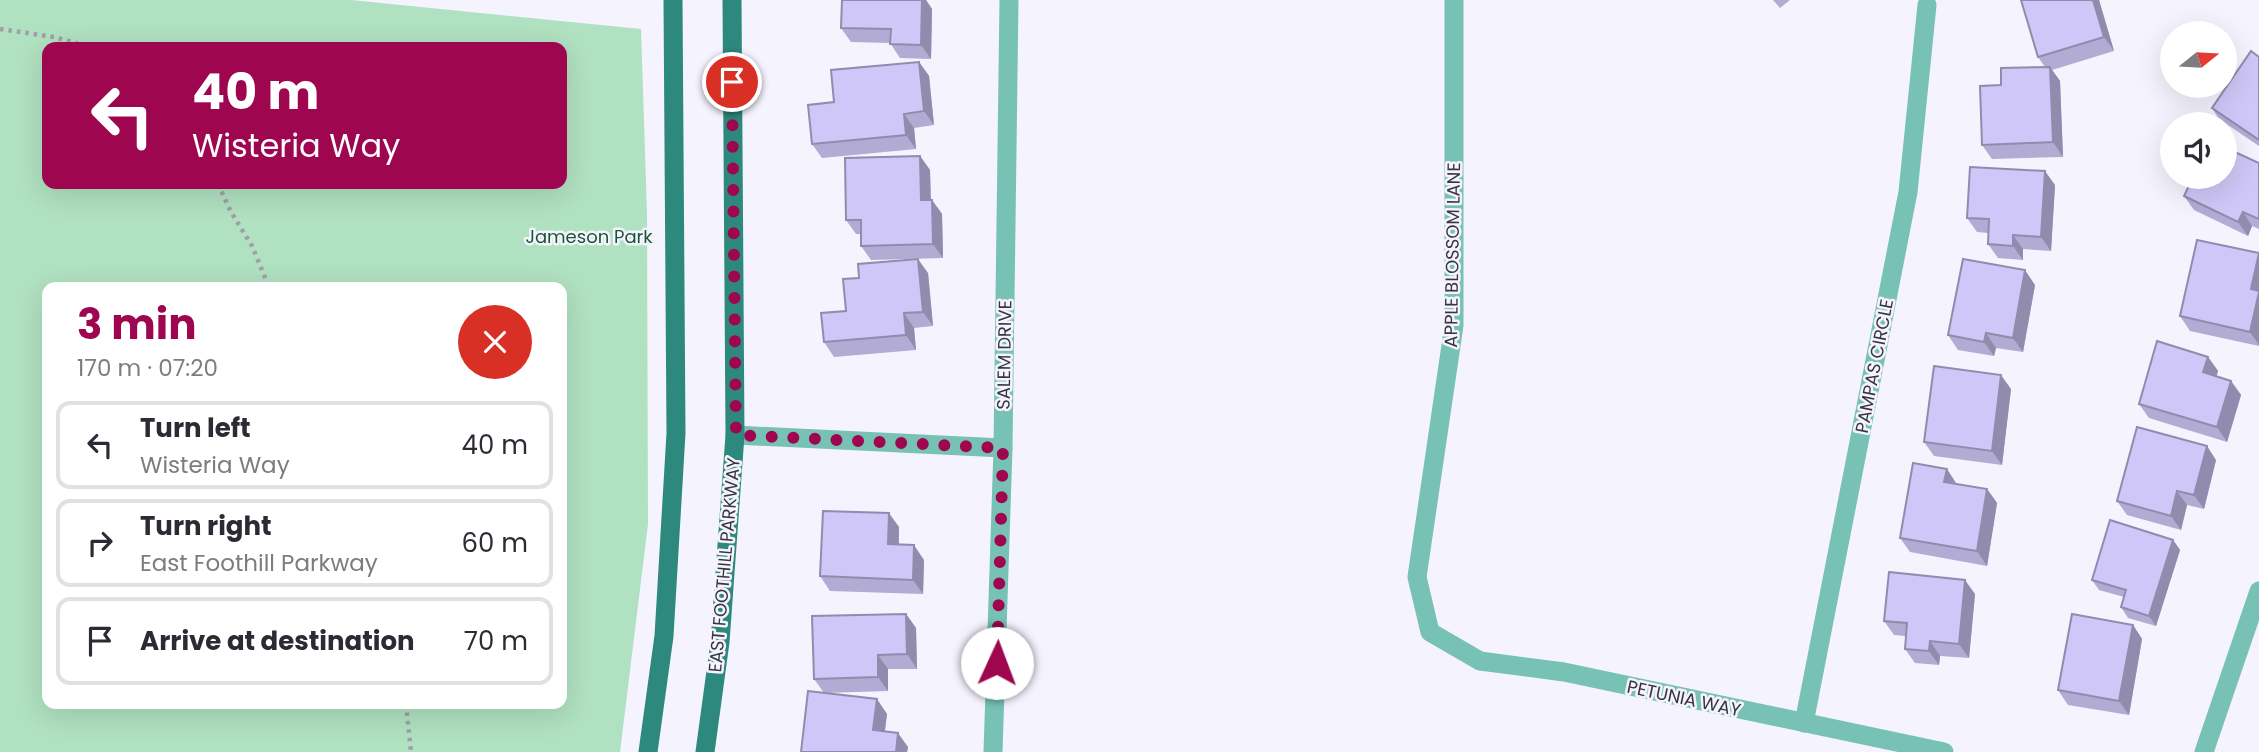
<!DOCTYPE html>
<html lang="en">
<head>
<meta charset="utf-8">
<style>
  body { margin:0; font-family:Poppins,sans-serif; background:#f7f7f7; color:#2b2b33; height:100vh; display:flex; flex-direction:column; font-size:26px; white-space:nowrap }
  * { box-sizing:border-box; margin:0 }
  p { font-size:23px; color:#7c7c81 }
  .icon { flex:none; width:38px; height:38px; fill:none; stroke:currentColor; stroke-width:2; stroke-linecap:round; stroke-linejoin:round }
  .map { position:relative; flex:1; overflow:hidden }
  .sheet { position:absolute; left:42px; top:282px; width:525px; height:427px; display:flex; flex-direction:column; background:#fff; border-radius:14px; box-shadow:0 7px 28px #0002 }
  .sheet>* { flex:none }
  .guide { position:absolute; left:42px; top:42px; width:525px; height:147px; border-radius:14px; box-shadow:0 7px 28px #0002; background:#9e0650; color:#fff; overflow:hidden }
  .needle { width:46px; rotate:72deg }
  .controls { position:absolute; left:2160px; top:21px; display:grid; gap:14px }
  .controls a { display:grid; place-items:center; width:77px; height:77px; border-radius:50%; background:#fff; box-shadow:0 7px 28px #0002; font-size:35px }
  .pin { position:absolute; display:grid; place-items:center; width:60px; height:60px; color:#fff; margin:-30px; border:4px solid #fff; border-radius:50%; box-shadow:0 2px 7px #0007 }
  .me { position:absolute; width:77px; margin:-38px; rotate:2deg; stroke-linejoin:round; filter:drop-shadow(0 0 5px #0008) }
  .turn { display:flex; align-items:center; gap:24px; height:147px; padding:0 35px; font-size:32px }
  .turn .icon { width:91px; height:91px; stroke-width:2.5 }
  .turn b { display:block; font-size:49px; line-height:60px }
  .round { display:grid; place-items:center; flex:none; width:74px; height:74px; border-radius:37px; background:#f7f7f7 }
  .head { display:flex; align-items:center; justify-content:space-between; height:119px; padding:0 35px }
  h1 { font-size:42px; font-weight:700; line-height:52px; color:#9e0650 }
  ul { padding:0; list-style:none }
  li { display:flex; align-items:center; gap:21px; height:88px; margin:0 14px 10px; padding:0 21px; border:4px solid #e1e1e2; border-radius:14px }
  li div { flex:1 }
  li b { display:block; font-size:26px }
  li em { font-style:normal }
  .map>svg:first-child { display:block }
</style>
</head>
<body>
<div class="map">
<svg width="2259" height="752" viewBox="0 0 2259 752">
  <rect width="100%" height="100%" fill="#f5f3fe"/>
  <path fill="#b0e1c1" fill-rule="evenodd" d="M0 0H351L641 29 647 213 648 524 620 752H0ZM47 47H562V184H47ZM47 287H562V704H47Z"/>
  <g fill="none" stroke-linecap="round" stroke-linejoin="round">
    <g stroke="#a09ea7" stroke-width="4.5" stroke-dasharray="3.5 5" stroke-linecap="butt">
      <polyline points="0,29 54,37 90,47"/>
      <polyline points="218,184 231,212 252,246 269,287"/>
      <polyline points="406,704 411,752"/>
    </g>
    <g stroke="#77c1b5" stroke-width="19">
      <polyline points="1454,0 1454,325 1417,577 1430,632 1480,661 1564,672 1944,752"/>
      <polyline points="735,435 1003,448"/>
      <polyline points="1804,723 1908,192 1927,5"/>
      <polyline points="993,752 1003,448 1009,0"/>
      <polyline points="2204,752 2259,591"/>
    </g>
    <g stroke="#2d897d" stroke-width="19">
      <polyline points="648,752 664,636 676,433 673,0"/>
      <polyline points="705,752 720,642 735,435 732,0"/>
    </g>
  </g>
  <g fill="#b2abd4">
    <polygon points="842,0 926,0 932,9 931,59 900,58 890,43 851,42 841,28"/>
    <polygon points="1773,0 1790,0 1780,8"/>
    <polygon points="2021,0 2099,0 2114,51 2052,70 2060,81 2063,157 1992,159 1982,145 2001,85 2045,67 2038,57"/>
    <polygon points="2259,57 2259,146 2219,119 2212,108"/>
    <polygon points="919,62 929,76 934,125 914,128 916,149 822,158 812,144"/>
    <polygon points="920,156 930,170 931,200 932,200 942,214 943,258 871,260 861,246 861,234 856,234 846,220"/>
    <polygon points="2259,163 2259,229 2252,226 2248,236 2194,210 2184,196"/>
    <polygon points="2055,185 2051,251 2023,249 2023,260 1998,258 1988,244 1988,233 1977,232 1967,218"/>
    <polygon points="2259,253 2259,346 2190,331 2180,316"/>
    <polygon points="928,273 933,326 914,328 916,350 834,357 824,342 846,311"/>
    <polygon points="2035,285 2023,352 1996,348 1994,356 1958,350 1948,335"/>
    <polygon points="2208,357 2218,371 2216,376 2231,381 2241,395 2227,442 2149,418 2139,404"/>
    <polygon points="2011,389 2002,465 1934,456 1924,442"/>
    <polygon points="2216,460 2204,509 2187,505 2181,530 2127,515 2117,501"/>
    <polygon points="1987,489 1997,503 1987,566 1910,552 1900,538"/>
    <polygon points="899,527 899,545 924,560 923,594 830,591 820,576"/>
    <polygon points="2173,540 2180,550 2156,626 2128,618 2121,607 2124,597 2099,590 2092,580"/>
    <polygon points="1975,594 1969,658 1940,656 1939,665 1915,663 1905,649 1906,636 1894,635 1884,621"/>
    <polygon points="906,614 916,628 917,669 888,669 888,691 824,693 887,714 885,731 908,747 907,752 801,752 824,693 814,679"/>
    <polygon points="2133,625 2142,639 2129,715 2068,705 2058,690"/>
  </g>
  <g fill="#918bad">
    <polygon points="922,0 926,0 932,9 931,59 921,45"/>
    <polygon points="2093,0 2099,0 2114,51 2104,37"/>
    <polygon points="919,62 929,76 934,125 924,111"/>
    <polygon points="2050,67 2060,81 2063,157 2053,142"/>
    <polygon points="904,114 914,128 916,149 906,135"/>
    <polygon points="920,156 930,170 931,214 921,200"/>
    <polygon points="2045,171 2055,185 2051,251 2041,237"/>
    <polygon points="932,200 942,214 943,258 933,244"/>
    <polygon points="2243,212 2252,226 2248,236 2238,222"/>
    <polygon points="2013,235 2023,249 2023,260 2013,246"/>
    <polygon points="2259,253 2259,345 2250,332 2251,289"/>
    <polygon points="918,259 928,273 933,326 923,312"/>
    <polygon points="2025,270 2035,285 2023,352 2013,338"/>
    <polygon points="904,313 914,328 916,350 906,335"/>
    <polygon points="1986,333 1996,348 1994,356 1984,342"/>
    <polygon points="2208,357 2218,371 2213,387 2203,372"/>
    <polygon points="2001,375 2011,389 2002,465 1992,451"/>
    <polygon points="2231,381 2241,395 2227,442 2217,427"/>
    <polygon points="2207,446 2216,460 2204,509 2194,495"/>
    <polygon points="1947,469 1956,483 1944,482"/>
    <polygon points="1987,489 1997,503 1987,566 1977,551"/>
    <polygon points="2177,491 2187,505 2181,530 2171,516"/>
    <polygon points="889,513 899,527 898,559 888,544"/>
    <polygon points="2173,540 2180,550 2156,626 2149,616"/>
    <polygon points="914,545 924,560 923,594 913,580"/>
    <polygon points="1965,580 1975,594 1969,658 1959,644"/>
    <polygon points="906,614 916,628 917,669 907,654"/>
    <polygon points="2133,625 2142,639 2129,715 2119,701"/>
    <polygon points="1930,641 1940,656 1939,665 1929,651"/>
    <polygon points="878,655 888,669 888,691 878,677"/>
    <polygon points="877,699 887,714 883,744 873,730"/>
    <polygon points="898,733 908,747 907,752 896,752"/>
  </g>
  <g fill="#cfc7f7" stroke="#918bad" stroke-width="2">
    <polygon points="842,0 922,0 921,45 890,44 891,29 841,28"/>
    <polygon points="2021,0 2093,0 2104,37 2038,57"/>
    <polygon points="2251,51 2259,57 2259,140 2212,108"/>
    <polygon points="919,62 924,111 904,114 906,135 812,144 808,105 834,102 831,70"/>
    <polygon points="2050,67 2053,142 1982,145 1980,86 2001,85 2001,68"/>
    <polygon points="2224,147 2259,163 2259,219 2243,212 2238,222 2184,196 2193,177 2224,177"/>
    <polygon points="920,156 921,200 932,200 933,244 861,246 861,220 846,220 845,158"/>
    <polygon points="1970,167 2045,171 2041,237 2013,235 2013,246 1988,244 1989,219 1967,218"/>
    <polygon points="2197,240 2259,253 2251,289 2259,291 2259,292 2250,332 2180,316"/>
    <polygon points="918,259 923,312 904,313 906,335 824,342 821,313 846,311 843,279 859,278 858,264"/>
    <polygon points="1963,259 2025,270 2013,338 1986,333 1984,342 1948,335"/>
    <polygon points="2157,341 2208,357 2203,372 2231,381 2217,427 2139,404"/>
    <polygon points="1934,366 2001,375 1992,451 1924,442"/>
    <polygon points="2137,427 2207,446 2194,495 2177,491 2171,516 2117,501"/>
    <polygon points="1913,463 1947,469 1944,482 1987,489 1977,551 1900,538"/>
    <polygon points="823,511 889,513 888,544 914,545 913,580 820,576"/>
    <polygon points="2110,520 2173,540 2149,616 2121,607 2126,590 2092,580"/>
    <polygon points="1889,572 1965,580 1959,644 1930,641 1929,651 1905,649 1907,623 1884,621"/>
    <polygon points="906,614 907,654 878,655 878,677 814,679 812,616"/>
    <polygon points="2072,614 2133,625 2119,701 2058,690"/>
    <polygon points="808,691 877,699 873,730 898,733 896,752 801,752"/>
  </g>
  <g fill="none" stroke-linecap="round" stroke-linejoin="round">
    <polyline stroke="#9e0650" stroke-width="12" stroke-dasharray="0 21.6" points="732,82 736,435 1003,448 997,663"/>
  </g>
  <g text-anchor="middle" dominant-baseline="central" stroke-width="5" stroke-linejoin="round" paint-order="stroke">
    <g font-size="18" fill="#185635" stroke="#f5f3fe">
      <text x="589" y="236">Jameson Park</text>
    </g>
    <g font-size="18" fill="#37363c" stroke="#f5f3fe">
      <text transform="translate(1452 255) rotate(-89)">APPLE BLOSSOM LANE</text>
      <text transform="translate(1004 355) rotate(-89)">SALEM DRIVE</text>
      <text transform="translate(1874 366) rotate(-79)">PAMPAS CIRCLE</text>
      <text transform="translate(724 565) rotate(-85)">EAST FOOTHILL PARKWAY</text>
      <text transform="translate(1684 698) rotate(12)">PETUNIA WAY</text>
    </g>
  </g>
</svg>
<div class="controls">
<a><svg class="needle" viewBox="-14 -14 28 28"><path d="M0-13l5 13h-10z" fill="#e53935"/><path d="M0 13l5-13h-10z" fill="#7c7c81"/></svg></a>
<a><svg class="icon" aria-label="sound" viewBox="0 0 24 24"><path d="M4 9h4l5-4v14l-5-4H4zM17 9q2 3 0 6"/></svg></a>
</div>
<div class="pin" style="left:732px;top:82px;background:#d93025"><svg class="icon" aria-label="arrive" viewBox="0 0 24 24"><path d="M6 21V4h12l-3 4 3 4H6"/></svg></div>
<svg class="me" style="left:997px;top:663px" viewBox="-20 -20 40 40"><circle r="19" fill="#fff"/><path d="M0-13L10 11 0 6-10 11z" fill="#9e0650"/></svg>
<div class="guide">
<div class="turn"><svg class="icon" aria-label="left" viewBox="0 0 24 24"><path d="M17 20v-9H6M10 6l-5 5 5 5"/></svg><div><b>40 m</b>Wisteria Way</div></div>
</div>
<section class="sheet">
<div class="head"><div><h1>3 min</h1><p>170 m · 07:20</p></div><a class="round" style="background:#d93025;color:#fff"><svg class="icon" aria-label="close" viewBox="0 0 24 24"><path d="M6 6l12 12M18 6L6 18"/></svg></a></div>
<ul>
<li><svg class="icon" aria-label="left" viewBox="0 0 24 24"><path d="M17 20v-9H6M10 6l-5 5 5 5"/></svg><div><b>Turn left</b><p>Wisteria Way</p></div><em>40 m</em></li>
<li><svg class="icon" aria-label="right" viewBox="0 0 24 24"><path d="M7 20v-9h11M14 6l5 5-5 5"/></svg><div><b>Turn right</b><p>East Foothill Parkway</p></div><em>60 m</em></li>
<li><svg class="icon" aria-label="arrive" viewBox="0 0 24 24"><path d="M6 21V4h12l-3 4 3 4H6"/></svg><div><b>Arrive at destination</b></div><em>70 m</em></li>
</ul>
</section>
</div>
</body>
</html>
